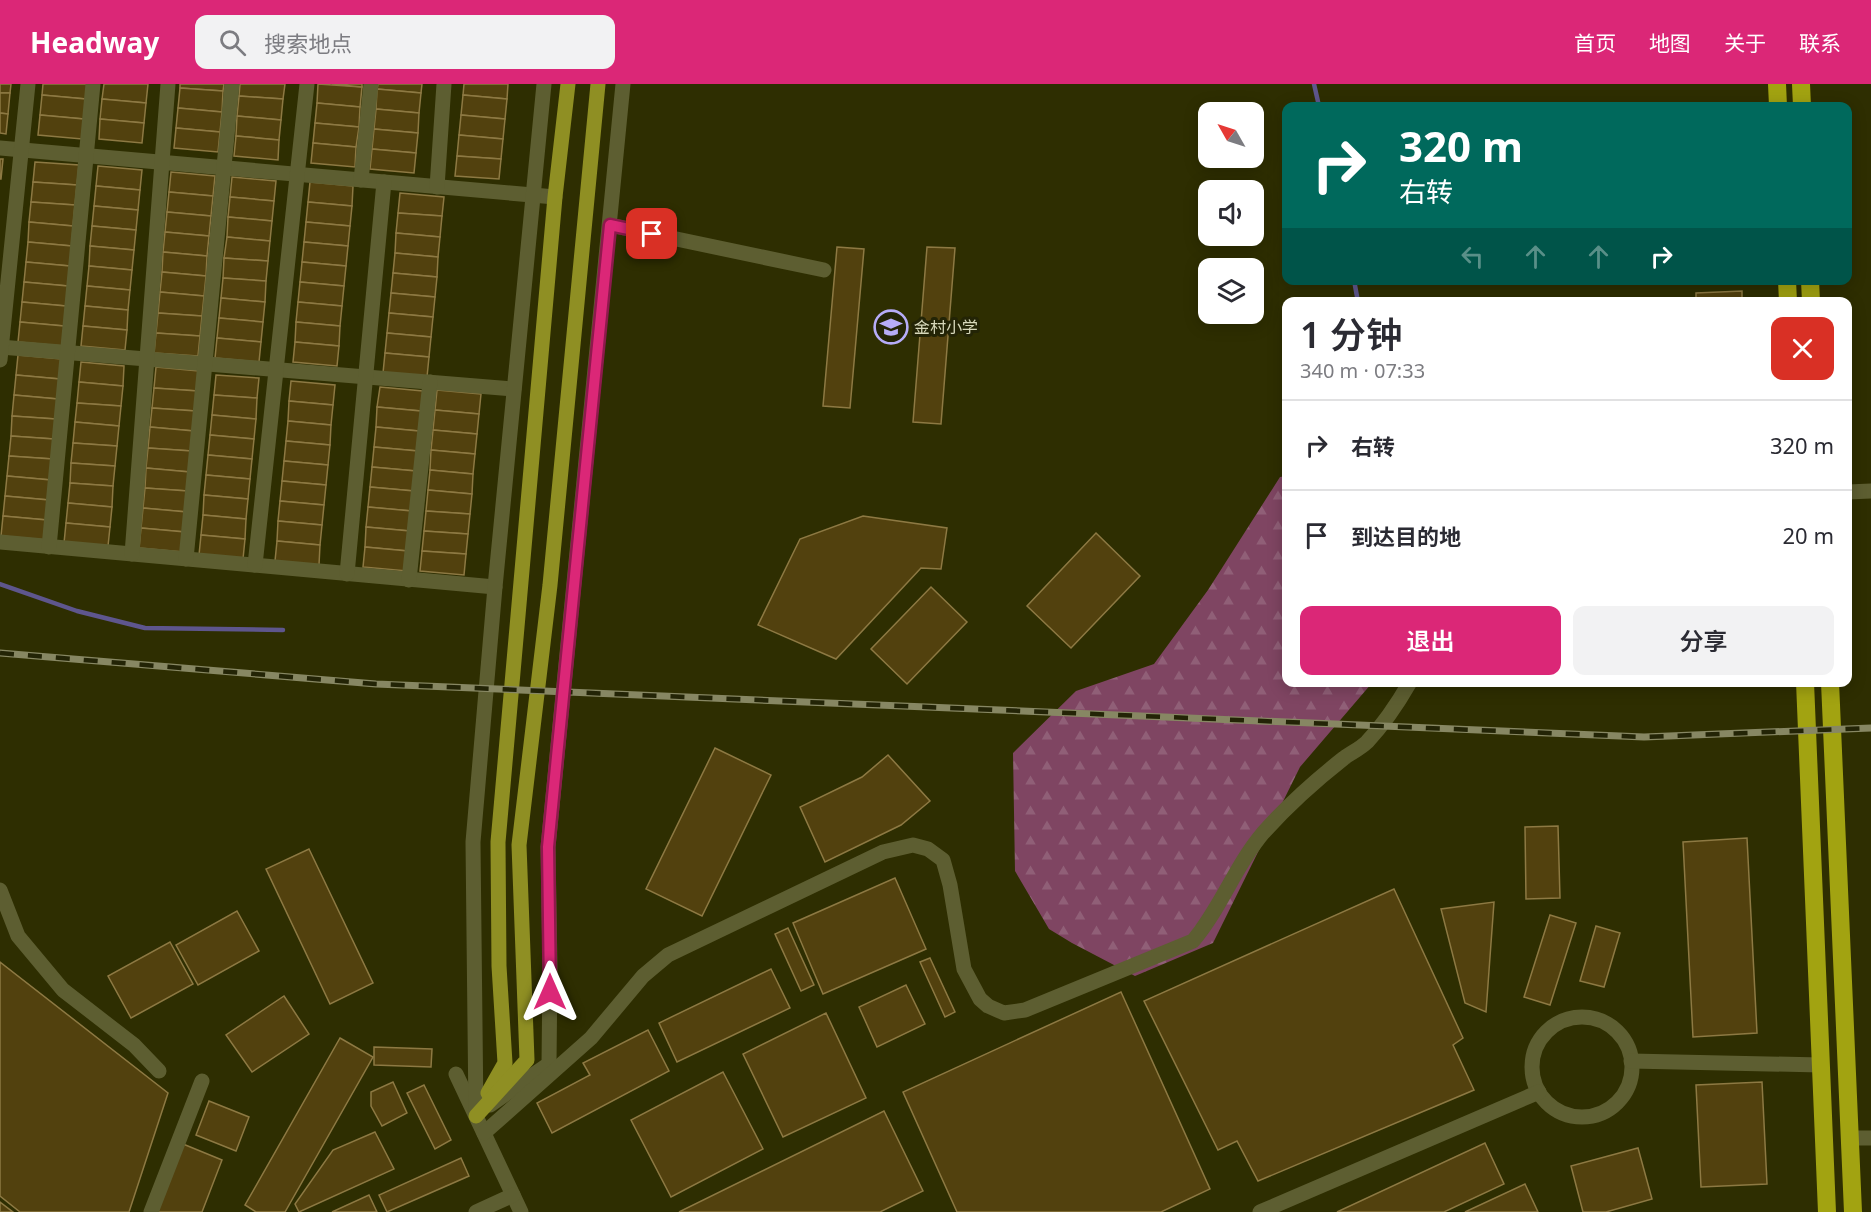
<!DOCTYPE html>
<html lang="zh">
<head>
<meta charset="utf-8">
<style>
  body { margin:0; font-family:"Noto Sans","Noto Sans SC",sans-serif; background:#f2f2f3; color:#2b2b33; height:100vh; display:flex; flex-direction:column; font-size:22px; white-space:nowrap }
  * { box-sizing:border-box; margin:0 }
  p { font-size:20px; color:#7c7c81 }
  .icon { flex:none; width:33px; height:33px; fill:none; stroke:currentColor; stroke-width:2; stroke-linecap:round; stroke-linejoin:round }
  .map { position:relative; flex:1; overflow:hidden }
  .sheet { position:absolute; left:1282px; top:213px; width:570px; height:390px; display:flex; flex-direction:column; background:#fff; border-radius:12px; box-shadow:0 3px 15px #0003 }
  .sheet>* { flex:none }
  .top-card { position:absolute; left:1282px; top:18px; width:570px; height:183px; border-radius:12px; box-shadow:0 3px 15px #0003; background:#00695c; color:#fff; overflow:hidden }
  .needle { width:39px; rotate:309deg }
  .tools { position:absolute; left:1198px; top:18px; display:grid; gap:12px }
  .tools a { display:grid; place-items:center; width:66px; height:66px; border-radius:12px; background:#fff; box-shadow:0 3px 15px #0003; font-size:30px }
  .pin { position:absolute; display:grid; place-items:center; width:51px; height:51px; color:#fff; margin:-26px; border-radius:12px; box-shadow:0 3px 9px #0006 }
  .me { position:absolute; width:66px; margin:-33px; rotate:0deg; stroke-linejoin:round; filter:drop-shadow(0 0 4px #0008) }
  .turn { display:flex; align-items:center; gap:21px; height:126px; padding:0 18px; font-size:27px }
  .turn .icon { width:78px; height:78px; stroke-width:2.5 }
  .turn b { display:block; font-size:42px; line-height:51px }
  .lanes { display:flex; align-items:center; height:57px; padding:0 18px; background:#0003; justify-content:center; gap:30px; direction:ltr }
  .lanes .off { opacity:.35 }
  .round { display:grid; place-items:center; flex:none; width:63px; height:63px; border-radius:12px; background:#f2f2f3 }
  .overview { display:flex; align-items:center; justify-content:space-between; height:102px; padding:0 18px }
  h1 { font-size:36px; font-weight:600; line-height:45px }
  .cta { display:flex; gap:12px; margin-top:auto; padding:12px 18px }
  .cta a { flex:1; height:69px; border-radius:12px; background:#db2777; color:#fff; font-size:24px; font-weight:600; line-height:69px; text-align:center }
  .cta a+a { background:#f2f2f3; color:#2b2b33 }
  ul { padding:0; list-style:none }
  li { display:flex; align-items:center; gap:18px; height:90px; padding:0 18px; border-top:2px solid #e1e1e2 }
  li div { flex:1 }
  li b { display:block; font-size:22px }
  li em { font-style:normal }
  header { display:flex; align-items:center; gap:36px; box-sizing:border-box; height:84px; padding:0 30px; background:#db2777; color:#fff }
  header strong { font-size:28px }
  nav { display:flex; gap:33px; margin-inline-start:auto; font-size:21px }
  .search { width:420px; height:54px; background:#f2f2f3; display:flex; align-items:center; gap:15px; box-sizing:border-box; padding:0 21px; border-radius:12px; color:#7c7c81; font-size:22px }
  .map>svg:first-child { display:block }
</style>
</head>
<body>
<header>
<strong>Headway</strong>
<div class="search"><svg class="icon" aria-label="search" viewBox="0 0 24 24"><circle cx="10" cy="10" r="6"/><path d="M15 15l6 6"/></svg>搜索地点</div>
<nav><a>首页</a><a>地图</a><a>关于</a><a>联系</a></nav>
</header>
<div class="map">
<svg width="1871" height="1128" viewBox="0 0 1871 1128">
  <defs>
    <pattern id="forest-firs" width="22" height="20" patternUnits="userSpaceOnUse" patternTransform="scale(1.5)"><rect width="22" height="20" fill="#7f4562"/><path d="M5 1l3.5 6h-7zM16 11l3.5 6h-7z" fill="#905f77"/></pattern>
  </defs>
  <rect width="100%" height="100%" fill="#2e2e01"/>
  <polygon fill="url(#forest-firs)" points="1287,392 1287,598 1372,599 1300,683 1213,859 1135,892 1072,859 1049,845 1015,787 1013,669 1076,607 1154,580 1208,506 1280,393"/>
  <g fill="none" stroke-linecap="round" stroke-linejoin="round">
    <g stroke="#5e568d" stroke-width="4.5">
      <polyline points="1314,0 1319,22"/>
      <polyline points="1354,196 1358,218"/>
      <polyline points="0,500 77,527 145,544 283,546"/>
    </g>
  </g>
  <g fill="#52410e" stroke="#8d7943" stroke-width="1.5">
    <polygon points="0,0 11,0 10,9 0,9"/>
    <polygon points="43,0 87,0 86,15 42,11"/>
    <polygon points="104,0 148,0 146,19 102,15"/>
    <polygon points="180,0 224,0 223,7 180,4"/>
    <polygon points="240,0 285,0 283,15 239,12"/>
    <polygon points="318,0 362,3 360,23 317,19"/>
    <polygon points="332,0 362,0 362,3"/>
    <polygon points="378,0 422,0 421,9 377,5"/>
    <polygon points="464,0 508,0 507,15 463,11"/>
    <polygon points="180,4 223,7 222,28 178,24"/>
    <polygon points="377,5 421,9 419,29 376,25"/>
    <polygon points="0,9 10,9 8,30 0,29"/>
    <polygon points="42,11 86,15 84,35 40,31"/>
    <polygon points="463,11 507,15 505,35 461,31"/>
    <polygon points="239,12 283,15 281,36 237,32"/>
    <polygon points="102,15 146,19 144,39 100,35"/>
    <polygon points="317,19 360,23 359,43 315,39"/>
    <polygon points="178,24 222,28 220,48 176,44"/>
    <polygon points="376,25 419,29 418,49 374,45"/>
    <polygon points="0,29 8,30 6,50 0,49"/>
    <polygon points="40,31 84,35 82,55 38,51"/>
    <polygon points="461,31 505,35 503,55 459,51"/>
    <polygon points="237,32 281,36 279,56 236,52"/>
    <polygon points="100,35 144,39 142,59 99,55"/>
    <polygon points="315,39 359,43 356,63 313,59"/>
    <polygon points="176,44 220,48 218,68 174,64"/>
    <polygon points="374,45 418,49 416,69 372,65"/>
    <polygon points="459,51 503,55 501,75 457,72"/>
    <polygon points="236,52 279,56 278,76 234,72"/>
    <polygon points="313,59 356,63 355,83 311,79"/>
    <polygon points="372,65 416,69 414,89 370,85"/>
    <polygon points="457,72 501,75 499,95 455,92"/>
    <polygon points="0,75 3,75 1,95 0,95"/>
    <polygon points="35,78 79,81 77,101 33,98"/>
    <polygon points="98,82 142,86 140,106 96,102"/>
    <polygon points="171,88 215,92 213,112 169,108"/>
    <polygon points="232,93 276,97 274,117 230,113"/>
    <polygon points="33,98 77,101 75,121 31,118"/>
    <polygon points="310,98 353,102 352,122 308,118"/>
    <polygon points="96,102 140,106 138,126 94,122"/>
    <polygon points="169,108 213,112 211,132 167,128"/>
    <polygon points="400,109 444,113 442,132 398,129"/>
    <polygon points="230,113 274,117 272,137 228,133"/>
    <polygon points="31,118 75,121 73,142 29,138"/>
    <polygon points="308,118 352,122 350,142 306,138"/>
    <polygon points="94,122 138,126 136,146 92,142"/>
    <polygon points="167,128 211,132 209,152 165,148"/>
    <polygon points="398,129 442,132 440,153 396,149"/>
    <polygon points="228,133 272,137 270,157 227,153"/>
    <polygon points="29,138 73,142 72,162 28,158"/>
    <polygon points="306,138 350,142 348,162 304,158"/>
    <polygon points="92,142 136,146 134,166 90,162"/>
    <polygon points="165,148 209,152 207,172 163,168"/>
    <polygon points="396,149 440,153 438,173 395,169"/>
    <polygon points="227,153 270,157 268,177 224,174"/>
    <polygon points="28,158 72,162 70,182 26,178"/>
    <polygon points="304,158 348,162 346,182 302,178"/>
    <polygon points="90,162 134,166 132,186 89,182"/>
    <polygon points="837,163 864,165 850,324 823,322"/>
    <polygon points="927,163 955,164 941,340 913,338"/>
    <polygon points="163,168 207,172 206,192 162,188"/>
    <polygon points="395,169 438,173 437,193 393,189"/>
    <polygon points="224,174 268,177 266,197 223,194"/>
    <polygon points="26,178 70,182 68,202 24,198"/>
    <polygon points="302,178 346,182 344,202 300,198"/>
    <polygon points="89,182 132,186 130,206 87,202"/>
    <polygon points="162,188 206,192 204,212 160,208"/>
    <polygon points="393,189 437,193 435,213 391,209"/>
    <polygon points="223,194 266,197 265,218 221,214"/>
    <polygon points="24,198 68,202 66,222 22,218"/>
    <polygon points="300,198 344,202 342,222 298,218"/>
    <polygon points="87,202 130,206 128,226 85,222"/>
    <polygon points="1742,207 1742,218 1696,218 1696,209"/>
    <polygon points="160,208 204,212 202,232 158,229"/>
    <polygon points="391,209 435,213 433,233 389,229"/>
    <polygon points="221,214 265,218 263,238 219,234"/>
    <polygon points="22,218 66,222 64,242 20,238"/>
    <polygon points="298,218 342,222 340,242 296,238"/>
    <polygon points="85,222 128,226 127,246 83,242"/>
    <polygon points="158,229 202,232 200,252 156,249"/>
    <polygon points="389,229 433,233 431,253 387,249"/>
    <polygon points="219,234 263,238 261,258 217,254"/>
    <polygon points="20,238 64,242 62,262 18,258"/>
    <polygon points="296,238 340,242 339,262 295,258"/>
    <polygon points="83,242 127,246 125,266 81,262"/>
    <polygon points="156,249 200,252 198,272 154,269"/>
    <polygon points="387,249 431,253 429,273 385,269"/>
    <polygon points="217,254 261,258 259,278 215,274"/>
    <polygon points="295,258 339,262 337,282 293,278"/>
    <polygon points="385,269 429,273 427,293 383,289"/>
    <polygon points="18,271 62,275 60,295 16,291"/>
    <polygon points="81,278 124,282 123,302 79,298"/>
    <polygon points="156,283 199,287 198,307 154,304"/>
    <polygon points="16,291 60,295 58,315 14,311"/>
    <polygon points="216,291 259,294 257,314 214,311"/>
    <polygon points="291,297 335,301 333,321 289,317"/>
    <polygon points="79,298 123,302 121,322 77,319"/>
    <polygon points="380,303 423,307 421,327 377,323"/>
    <polygon points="154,304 198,307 196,327 152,324"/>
    <polygon points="437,306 481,310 479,330 435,326"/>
    <polygon points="14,311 58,315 56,335 12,332"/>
    <polygon points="214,311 257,314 256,335 212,331"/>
    <polygon points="289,317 333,321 331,341 288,337"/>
    <polygon points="77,319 121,322 119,342 75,338"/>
    <polygon points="377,323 421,327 419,347 376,343"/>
    <polygon points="152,324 196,327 194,347 150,343"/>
    <polygon points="435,326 479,330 477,350 433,346"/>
    <polygon points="212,331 256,335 254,355 210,351"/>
    <polygon points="12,332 56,335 54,355 11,352"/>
    <polygon points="288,337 331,341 330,361 286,357"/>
    <polygon points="75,338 119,342 117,362 73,359"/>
    <polygon points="150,343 194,347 192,367 148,364"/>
    <polygon points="376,343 419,347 418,367 374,363"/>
    <polygon points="433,346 477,350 475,370 431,366"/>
    <polygon points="210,351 254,355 252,375 208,371"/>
    <polygon points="11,352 54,355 53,375 9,372"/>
    <polygon points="286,357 330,361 328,381 284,377"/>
    <polygon points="73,359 117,362 115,382 71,379"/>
    <polygon points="374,363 418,367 416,387 372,383"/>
    <polygon points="148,364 192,367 190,388 146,384"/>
    <polygon points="431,366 475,370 473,390 430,386"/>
    <polygon points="208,371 252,375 250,395 206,391"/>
    <polygon points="9,372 53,375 51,396 7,392"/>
    <polygon points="284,377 328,381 326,401 282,397"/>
    <polygon points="71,379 115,382 113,402 70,399"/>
    <polygon points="372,383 416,387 414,407 370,403"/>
    <polygon points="146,384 190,388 188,407 145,404"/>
    <polygon points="430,386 473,390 472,410 428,406"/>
    <polygon points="206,391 250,395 248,415 204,411"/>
    <polygon points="7,392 51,396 49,416 5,412"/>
    <polygon points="282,397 326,401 324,421 280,417"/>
    <polygon points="70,399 113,402 112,423 68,419"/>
    <polygon points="370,403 414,407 412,427 368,423"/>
    <polygon points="145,404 188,407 187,428 143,424"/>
    <polygon points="428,406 472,410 470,430 426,427"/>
    <polygon points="204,411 248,415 246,435 203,431"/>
    <polygon points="5,412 49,416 47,436 3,432"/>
    <polygon points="280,417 324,421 322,441 278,437"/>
    <polygon points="68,419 112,423 110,443 66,439"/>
    <polygon points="368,423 412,427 410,447 366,443"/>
    <polygon points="143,424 187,428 185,448 141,444"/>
    <polygon points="426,427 470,430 468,450 424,447"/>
    <polygon points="203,431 246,435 245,455 201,451"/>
    <polygon points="3,432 47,436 45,456 1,452"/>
    <polygon points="863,432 947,444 941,485 921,484 836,575 758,541 800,455"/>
    <polygon points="278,437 322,441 320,461 277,457"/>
    <polygon points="66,439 110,443 108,462 64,459"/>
    <polygon points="366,443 410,447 408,467 365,463"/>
    <polygon points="141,444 185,448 183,468 139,464"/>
    <polygon points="424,447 468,450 466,470 422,467"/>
    <polygon points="1096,449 1140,492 1071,564 1027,522"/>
    <polygon points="201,451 245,455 243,475 199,471"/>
    <polygon points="277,457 320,461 319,481 275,477"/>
    <polygon points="365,463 408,467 407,487 363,483"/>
    <polygon points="422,467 466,470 464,491 420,487"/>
    <polygon points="931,503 967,538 907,600 871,565"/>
    <polygon points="715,664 771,691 702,832 646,805"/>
    <polygon points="888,671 930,717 901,741 825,778 800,723 862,693"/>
    <polygon points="1558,742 1560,814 1526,815 1525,743"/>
    <polygon points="1747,754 1757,949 1693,953 1683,758"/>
    <polygon points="309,765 373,899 330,920 266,785"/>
    <polygon points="895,794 926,865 823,910 793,839"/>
    <polygon points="1394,805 1463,954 1453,961 1474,1006 1258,1097 1237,1057 1218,1066 1144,917"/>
    <polygon points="1494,818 1486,928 1465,919 1441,825"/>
    <polygon points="237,827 259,867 198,901 176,861"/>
    <polygon points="1550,831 1576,839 1550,921 1524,913"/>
    <polygon points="1596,842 1620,849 1604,903 1580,897"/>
    <polygon points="788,844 814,901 801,907 775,850"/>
    <polygon points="170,858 193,900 131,934 108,892"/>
    <polygon points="930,874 955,928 945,933 920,878"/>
    <polygon points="0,878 168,1009 129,1128 20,1128 0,1112"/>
    <polygon points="771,885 790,924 677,978 659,939"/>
    <polygon points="906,901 925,940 877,963 859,923"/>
    <polygon points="1121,908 1210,1105 1161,1128 957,1128 903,1008"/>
    <polygon points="284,912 309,950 252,988 226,951"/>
    <polygon points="826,929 866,1014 783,1053 743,970"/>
    <polygon points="648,946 669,987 552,1049 537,1019 590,991 583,979"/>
    <polygon points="340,954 373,973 285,1128 256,1128 245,1121"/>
    <polygon points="374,963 432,965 431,983 374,981"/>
    <polygon points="723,988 763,1065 671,1113 631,1036"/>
    <polygon points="393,998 407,1029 382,1042 371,1022 371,1008"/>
    <polygon points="1762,998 1767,1100 1701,1103 1696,1001"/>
    <polygon points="424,1001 451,1056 435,1065 407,1009"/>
    <polygon points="209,1017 249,1033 236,1067 196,1051"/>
    <polygon points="884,1027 923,1107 880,1128 679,1128"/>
    <polygon points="375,1048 394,1085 299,1128 295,1120 333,1066"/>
    <polygon points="1485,1059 1504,1100 1444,1128 1337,1128"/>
    <polygon points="183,1060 222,1076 202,1128 157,1128"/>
    <polygon points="1638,1064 1652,1115 1606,1128 1583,1128 1571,1082"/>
    <polygon points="461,1074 469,1092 387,1128 379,1111"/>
    <polygon points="1525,1100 1538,1128 1465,1128"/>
    <polygon points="369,1111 377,1128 332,1128"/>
    <polygon points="0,1118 13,1128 0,1128"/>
  </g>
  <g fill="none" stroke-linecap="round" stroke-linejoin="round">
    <g stroke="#5d5e31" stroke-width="15">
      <polyline points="0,64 555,113"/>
      <polyline points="361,96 371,0"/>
      <polyline points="437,103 444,0"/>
      <polyline points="610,141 824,186"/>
      <polyline points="0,263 514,305"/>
      <polyline points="0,276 28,0"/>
      <polyline points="1848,408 1871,407"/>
      <polyline points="0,458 495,503"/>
      <polyline points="49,463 93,0"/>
      <polyline points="132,470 168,0"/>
      <polyline points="186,475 232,0"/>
      <polyline points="255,481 307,0"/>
      <polyline points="347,490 384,98"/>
      <polyline points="409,496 430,298"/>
      <polyline points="0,806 18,852 63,906 134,961 159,987"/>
      <circle cx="1582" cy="983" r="50"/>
      <polyline points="1631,977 1821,981"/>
      <polyline points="456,990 521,1128"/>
      <polyline points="490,1021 549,980 550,884 548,763 623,0"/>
      <polyline points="476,1032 473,758 495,503 544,0"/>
      <path d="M484 1049 591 954 643 892 668 871 883 768 913 761 928 765 943 776 950 801 964 885 980 915 988 922 1004 929 1025 926 1193 857C1221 824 1235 782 1263 749 1287 722 1316 696 1344 674 1351 669 1361 664 1367 658 1383 641 1398 619 1410 598"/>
      <polyline points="1851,1054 1871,1054"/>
      <polyline points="151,1128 202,997"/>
      <polyline points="476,1128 513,1111"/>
      <polyline points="1260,1128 1539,1008"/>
    </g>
    <g stroke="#8f8f23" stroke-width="15">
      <polyline points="488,1009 505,979 499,882 498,758 555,113 568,0"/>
      <polyline points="476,1032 527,976 519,761 550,501 598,0"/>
    </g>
    <g stroke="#a2a311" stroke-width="18">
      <polyline points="1777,0 1778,22"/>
      <polyline points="1801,0 1802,22"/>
      <polyline points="1787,196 1788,218"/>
      <polyline points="1810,196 1811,218"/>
      <polyline points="1805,598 1827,1128"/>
      <polyline points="1830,598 1853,1128"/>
    </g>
    <g stroke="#878763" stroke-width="7">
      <polyline id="rail" points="0,569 376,600 1644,653 1871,644"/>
    </g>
    <use href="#rail" stroke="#232406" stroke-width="4.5" stroke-dasharray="14" stroke-linecap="butt"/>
  </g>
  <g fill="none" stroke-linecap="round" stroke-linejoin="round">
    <g stroke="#8e194d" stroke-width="15">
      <polyline id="route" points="550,908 548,763 610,141 652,150"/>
    </g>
    <use href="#route" stroke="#db2777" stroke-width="10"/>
  </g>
  <defs>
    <g id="school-ring" transform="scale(1.725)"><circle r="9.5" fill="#232406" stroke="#b6acf8" stroke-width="1.5"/><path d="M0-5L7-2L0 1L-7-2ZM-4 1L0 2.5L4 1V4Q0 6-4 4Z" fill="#b6acf8"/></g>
  </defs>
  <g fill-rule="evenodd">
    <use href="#school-ring" x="891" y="243"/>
  </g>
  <g text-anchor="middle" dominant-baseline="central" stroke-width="6" stroke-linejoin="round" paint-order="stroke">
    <g font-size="16" fill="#d7d8bb" stroke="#232406" text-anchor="start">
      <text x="914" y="243">金村小学</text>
    </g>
  </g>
</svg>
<div class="tools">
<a><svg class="needle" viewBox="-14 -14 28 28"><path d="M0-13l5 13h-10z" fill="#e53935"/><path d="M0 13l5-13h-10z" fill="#7c7c81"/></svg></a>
<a><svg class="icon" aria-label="sound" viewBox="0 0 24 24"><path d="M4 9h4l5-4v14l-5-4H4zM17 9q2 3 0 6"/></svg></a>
<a><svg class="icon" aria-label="layers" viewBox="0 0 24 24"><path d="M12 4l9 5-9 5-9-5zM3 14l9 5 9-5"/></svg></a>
</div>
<div class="pin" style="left:652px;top:150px;background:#d93025"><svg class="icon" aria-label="arrive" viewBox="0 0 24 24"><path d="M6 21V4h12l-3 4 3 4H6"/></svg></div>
<svg class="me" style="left:550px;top:908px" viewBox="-20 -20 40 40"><path d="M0-17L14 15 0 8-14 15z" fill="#db2777" stroke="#fff" stroke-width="4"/></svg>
<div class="top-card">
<div class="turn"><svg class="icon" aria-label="right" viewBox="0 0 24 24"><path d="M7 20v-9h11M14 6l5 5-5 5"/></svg><div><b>320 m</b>右转</div></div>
<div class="lanes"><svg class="icon off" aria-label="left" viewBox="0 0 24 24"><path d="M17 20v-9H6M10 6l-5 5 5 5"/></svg><svg class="icon off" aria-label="ahead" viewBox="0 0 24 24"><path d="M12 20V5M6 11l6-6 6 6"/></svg><svg class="icon off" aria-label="ahead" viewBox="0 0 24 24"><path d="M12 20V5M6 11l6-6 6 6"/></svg><svg class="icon" aria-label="right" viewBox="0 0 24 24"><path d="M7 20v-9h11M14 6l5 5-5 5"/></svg></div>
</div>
<section class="sheet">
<div class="overview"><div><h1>1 分钟</h1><p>340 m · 07:33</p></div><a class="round" style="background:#d93025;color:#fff"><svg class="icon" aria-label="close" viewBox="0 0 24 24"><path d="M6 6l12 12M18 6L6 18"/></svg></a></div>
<ul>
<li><svg class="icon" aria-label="right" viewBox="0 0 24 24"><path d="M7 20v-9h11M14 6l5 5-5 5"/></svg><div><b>右转</b></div><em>320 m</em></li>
<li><svg class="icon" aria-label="arrive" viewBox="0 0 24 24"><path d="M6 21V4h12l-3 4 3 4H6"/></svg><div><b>到达目的地</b></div><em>20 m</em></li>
</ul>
<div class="cta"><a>退出</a><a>分享</a></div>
</section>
</div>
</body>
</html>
